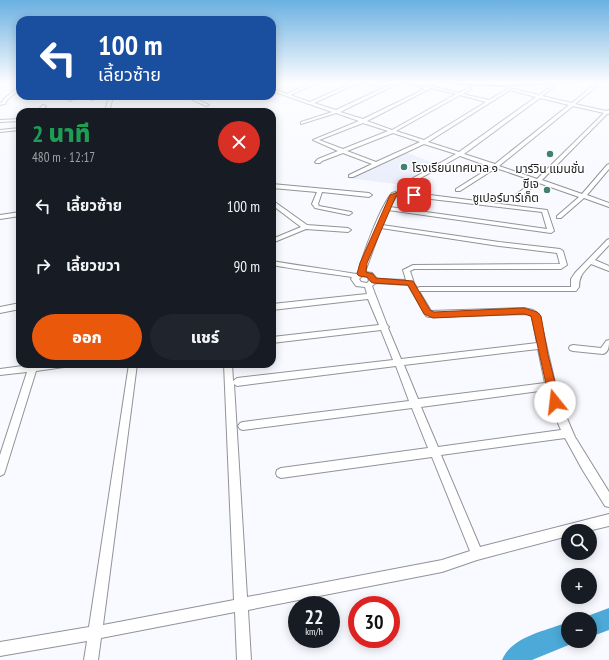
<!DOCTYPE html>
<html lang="th">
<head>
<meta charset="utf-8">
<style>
  body { margin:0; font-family:"PT Sans Narrow","Noto Sans Thai",sans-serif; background:#20242c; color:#f1f3f6; height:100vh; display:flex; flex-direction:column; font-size:15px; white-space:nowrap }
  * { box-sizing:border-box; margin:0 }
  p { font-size:13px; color:#9ea1a6 }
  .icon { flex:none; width:22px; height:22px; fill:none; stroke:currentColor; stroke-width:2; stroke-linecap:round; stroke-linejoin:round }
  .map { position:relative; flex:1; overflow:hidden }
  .details { position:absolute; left:16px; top:108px; width:260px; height:260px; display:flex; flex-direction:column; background:#171b24; border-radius:12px; box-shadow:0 2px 10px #0003 }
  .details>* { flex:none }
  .top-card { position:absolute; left:16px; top:16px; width:260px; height:84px; border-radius:12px; box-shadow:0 2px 10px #0003; background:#1a4fa0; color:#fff; overflow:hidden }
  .fabs { position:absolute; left:561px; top:524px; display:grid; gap:8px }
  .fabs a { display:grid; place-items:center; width:36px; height:36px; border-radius:50%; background:#171b24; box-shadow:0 2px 10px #0003; font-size:20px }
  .speed { position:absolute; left:288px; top:596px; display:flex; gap:8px; font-size:20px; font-weight:700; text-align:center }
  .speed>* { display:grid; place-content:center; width:52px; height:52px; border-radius:50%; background:#171b24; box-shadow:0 2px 10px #0003; line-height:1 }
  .speed small { font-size:10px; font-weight:400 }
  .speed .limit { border:6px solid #d22; background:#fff; color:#111 }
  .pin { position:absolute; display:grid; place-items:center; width:34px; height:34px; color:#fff; margin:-17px; border-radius:8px; box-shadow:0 2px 6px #0006 }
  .me { position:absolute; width:44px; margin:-22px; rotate:344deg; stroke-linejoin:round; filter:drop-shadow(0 0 3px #0008) }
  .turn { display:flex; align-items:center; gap:14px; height:84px; padding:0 16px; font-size:18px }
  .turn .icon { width:52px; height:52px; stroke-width:2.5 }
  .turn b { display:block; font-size:28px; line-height:34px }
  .round { display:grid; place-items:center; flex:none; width:42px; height:42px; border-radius:21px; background:#20242c }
  .overview { display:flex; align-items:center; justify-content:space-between; height:68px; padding:0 16px }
  h1 { font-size:24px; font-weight:800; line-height:30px; color:#1e9e55 }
  .primary-button { display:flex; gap:8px; margin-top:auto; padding:8px 16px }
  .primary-button a { flex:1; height:46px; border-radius:24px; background:#ea580c; color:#fff; font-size:16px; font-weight:800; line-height:46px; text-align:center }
  .primary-button a+a { background:#20242c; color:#f1f3f6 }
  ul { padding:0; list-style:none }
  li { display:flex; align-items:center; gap:12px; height:60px; padding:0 16px }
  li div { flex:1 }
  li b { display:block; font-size:15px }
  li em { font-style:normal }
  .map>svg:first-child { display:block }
</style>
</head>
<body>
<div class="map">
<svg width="609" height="660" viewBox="0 0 609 660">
  <rect width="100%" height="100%" fill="#f9faff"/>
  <polygon fill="#ebeffc" points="405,152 439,165 403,185 347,178"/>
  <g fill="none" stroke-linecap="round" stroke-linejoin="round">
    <polygon fill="#4da9d7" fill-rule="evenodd" points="437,82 498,85 599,82 498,87 459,85"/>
    <g fill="#4da9d7" fill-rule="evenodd">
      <polygon points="609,608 609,630 590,637 590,619 581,619 582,618"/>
      <path d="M568 622V641H577L576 642 532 660H502C512 636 546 631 568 622Z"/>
    </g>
    <g stroke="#919398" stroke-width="2">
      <g id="minor">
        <polygon points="274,82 279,82 272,86 272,83"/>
        <path d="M314 82H320L290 95 310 102 354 82H360L314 103 336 110 383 88 365 82H372L386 87 395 82H401L340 112 363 119 425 89 404 82C413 82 424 89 431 86L459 93 470 87 471 89 463 94 489 100 509 88 539 95 552 86 553 88 542 96 572 103 595 84H597V86L575 104 606 111 609 110V114H607L542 180 582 194 607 165 609 164V169L587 195 609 203V207L584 198 561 218H557V216L579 197 539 183 518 198H514V196L534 181 496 168 460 191H456V189L491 167 460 156 410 184H406V182L456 154 424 144 353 177H349V175L372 164 343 153 322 161 320 163H316L315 162 318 159 338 151 313 140 359 121 336 113 301 124V122L332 112 272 91V89L287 94ZM431 88 456 94 392 130 367 121ZM510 90 536 97 459 152 428 142ZM460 95 486 102 424 140 396 131ZM540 98 569 105 495 164 464 154ZM573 106 604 113 537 179 499 166ZM363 123 388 131 343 149 319 140ZM393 133 420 142 376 162 347 151Z"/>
        <polygon points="19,86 20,86 20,89 7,100 5,104 0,105 0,103 2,102 4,99"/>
        <polygon points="71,96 75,96 71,101 69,100"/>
        <polygon points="91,96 95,96 93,100 90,99"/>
        <polygon points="109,96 113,96 109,112 105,112"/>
        <polygon points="185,96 190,96 209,105 206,106"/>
        <polygon points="43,105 46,106 40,112 36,112"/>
        <polygon points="20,119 20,121 0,122 0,120"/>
        <polygon points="20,128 20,130 0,132 0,130"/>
        <polygon points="272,184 369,193 372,195 369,197 322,192 318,204 319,206 351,212 352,213 349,215 315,208 312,204 317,192 272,188"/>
        <path d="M399 191 547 210 554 231 551 233 388 210 382 225 499 242 560 249 563 251 567 265 561 269H414L410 271 414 283 417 288 420 287H571V279L575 273 607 240 609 239V245L595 260 609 266V271L591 264C584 272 579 275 579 287L576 291H419L431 311 524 308 533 310 539 314 559 400 575 437 609 492V507L605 506 582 469 565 438 441 455 480 547 609 514V526L588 531H568V536L477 560 442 572 248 610 251 660H237L235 612 101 638 98 660H84L87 641 0 656V642L89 627 129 364H137L103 625 234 600 224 364H232L233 381 237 378 393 360 381 330 272 343V337L379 325 368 299 272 310V304L367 294 365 287 356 286 351 279 352 277C326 273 299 270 272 265V261C300 266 328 269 356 274L358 273C363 254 380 207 392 193ZM397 195 542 212 547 229 390 207ZM381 228 499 246 557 253 560 264 413 265 403 270 406 280 377 279 372 273 365 272ZM362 276 368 277 369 281 367 283 361 282 359 279ZM376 283 408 285 426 316 429 317 528 314 532 317 537 343 401 359 388 328 389 327 387 325 372 286ZM538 349 545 383 418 399 404 365ZM396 366 409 401 243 422 240 423 238 426 240 429 243 430 412 408 428 448 281 468 277 470 276 473 277 476 281 478 432 457 470 551 442 560 247 597 234 384 237 386ZM547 390 554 414 561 430 438 447 421 407Z"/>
        <polygon points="272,200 307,225 348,228 351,230 348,232 306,229 272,243 272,239 301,227 272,205"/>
        <polygon points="20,212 20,216 0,219 0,215"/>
        <polygon points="20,303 20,309 0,313 0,307"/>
        <path d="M609 340C609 346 609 352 603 354L573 351 570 350 569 348 570 346 573 345 601 348 606 341Z"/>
        <polygon points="38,364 68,364 67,366 64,367 36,371 5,471 4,474 0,476 0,455 27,372 0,375 0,369"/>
      </g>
    </g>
    <use href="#minor" fill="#fff" fill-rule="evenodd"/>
  </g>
  <linearGradient id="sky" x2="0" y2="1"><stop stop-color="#6ab0e1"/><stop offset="0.47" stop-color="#fcfdff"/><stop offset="1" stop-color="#fcfdff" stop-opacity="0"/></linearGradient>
  <rect width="609" height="175" fill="url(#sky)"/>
  <polygon fill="#ea580c" stroke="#983908" points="398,192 414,193 417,195 414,197 396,196 367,263 366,272 373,274 376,278 413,281 430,310 434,312 524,308 537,312 541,316 548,355 560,402 559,405 555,406 551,405 550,402 531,316 524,314 433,318 424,314 408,285 373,283 371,282 367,277 359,276 357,274 360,263 390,195"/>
  <g fill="#41816f" stroke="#fff" stroke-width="1.5">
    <circle cx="550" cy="154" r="4"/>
    <circle cx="404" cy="167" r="4"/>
    <circle cx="547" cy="190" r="4"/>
  </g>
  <g text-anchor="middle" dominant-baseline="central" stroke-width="3" stroke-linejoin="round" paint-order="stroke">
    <g font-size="12" fill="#222224" stroke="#fff" text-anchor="start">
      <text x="412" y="167">โรงเรียนเทศบาล ๑</text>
      <text x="550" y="168" text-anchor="middle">มาร์วิน แมนชั่น</text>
      <text x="539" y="183" text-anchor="end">ซีเจ<tspan x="539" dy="14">ซูเปอร์มาร์เก็ต</tspan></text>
    </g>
  </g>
</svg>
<div class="fabs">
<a><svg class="icon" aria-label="search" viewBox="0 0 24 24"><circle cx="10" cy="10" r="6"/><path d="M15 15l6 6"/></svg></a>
<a>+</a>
<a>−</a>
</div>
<div class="speed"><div>22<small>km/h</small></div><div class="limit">30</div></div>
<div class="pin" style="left:414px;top:195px;background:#d93025"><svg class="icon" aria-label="arrive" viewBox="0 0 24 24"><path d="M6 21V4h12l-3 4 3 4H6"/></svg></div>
<svg class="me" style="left:555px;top:402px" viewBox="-20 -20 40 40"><circle r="19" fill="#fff"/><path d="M0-13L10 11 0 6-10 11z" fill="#ea580c"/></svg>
<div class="top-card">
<div class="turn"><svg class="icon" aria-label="left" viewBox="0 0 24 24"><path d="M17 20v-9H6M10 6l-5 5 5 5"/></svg><div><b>100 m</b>เลี้ยวซ้าย</div></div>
</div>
<section class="details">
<div class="overview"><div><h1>2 นาที</h1><p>480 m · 12:17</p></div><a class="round" style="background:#d93025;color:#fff"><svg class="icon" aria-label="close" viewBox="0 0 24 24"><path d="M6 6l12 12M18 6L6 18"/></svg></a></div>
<ul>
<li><svg class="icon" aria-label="left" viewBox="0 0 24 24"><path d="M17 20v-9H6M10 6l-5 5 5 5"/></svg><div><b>เลี้ยวซ้าย</b></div><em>100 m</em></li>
<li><svg class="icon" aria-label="right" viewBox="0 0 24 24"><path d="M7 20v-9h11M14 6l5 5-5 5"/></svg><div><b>เลี้ยวขวา</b></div><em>90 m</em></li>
</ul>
<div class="primary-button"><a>ออก</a><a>แชร์</a></div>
</section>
</div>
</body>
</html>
